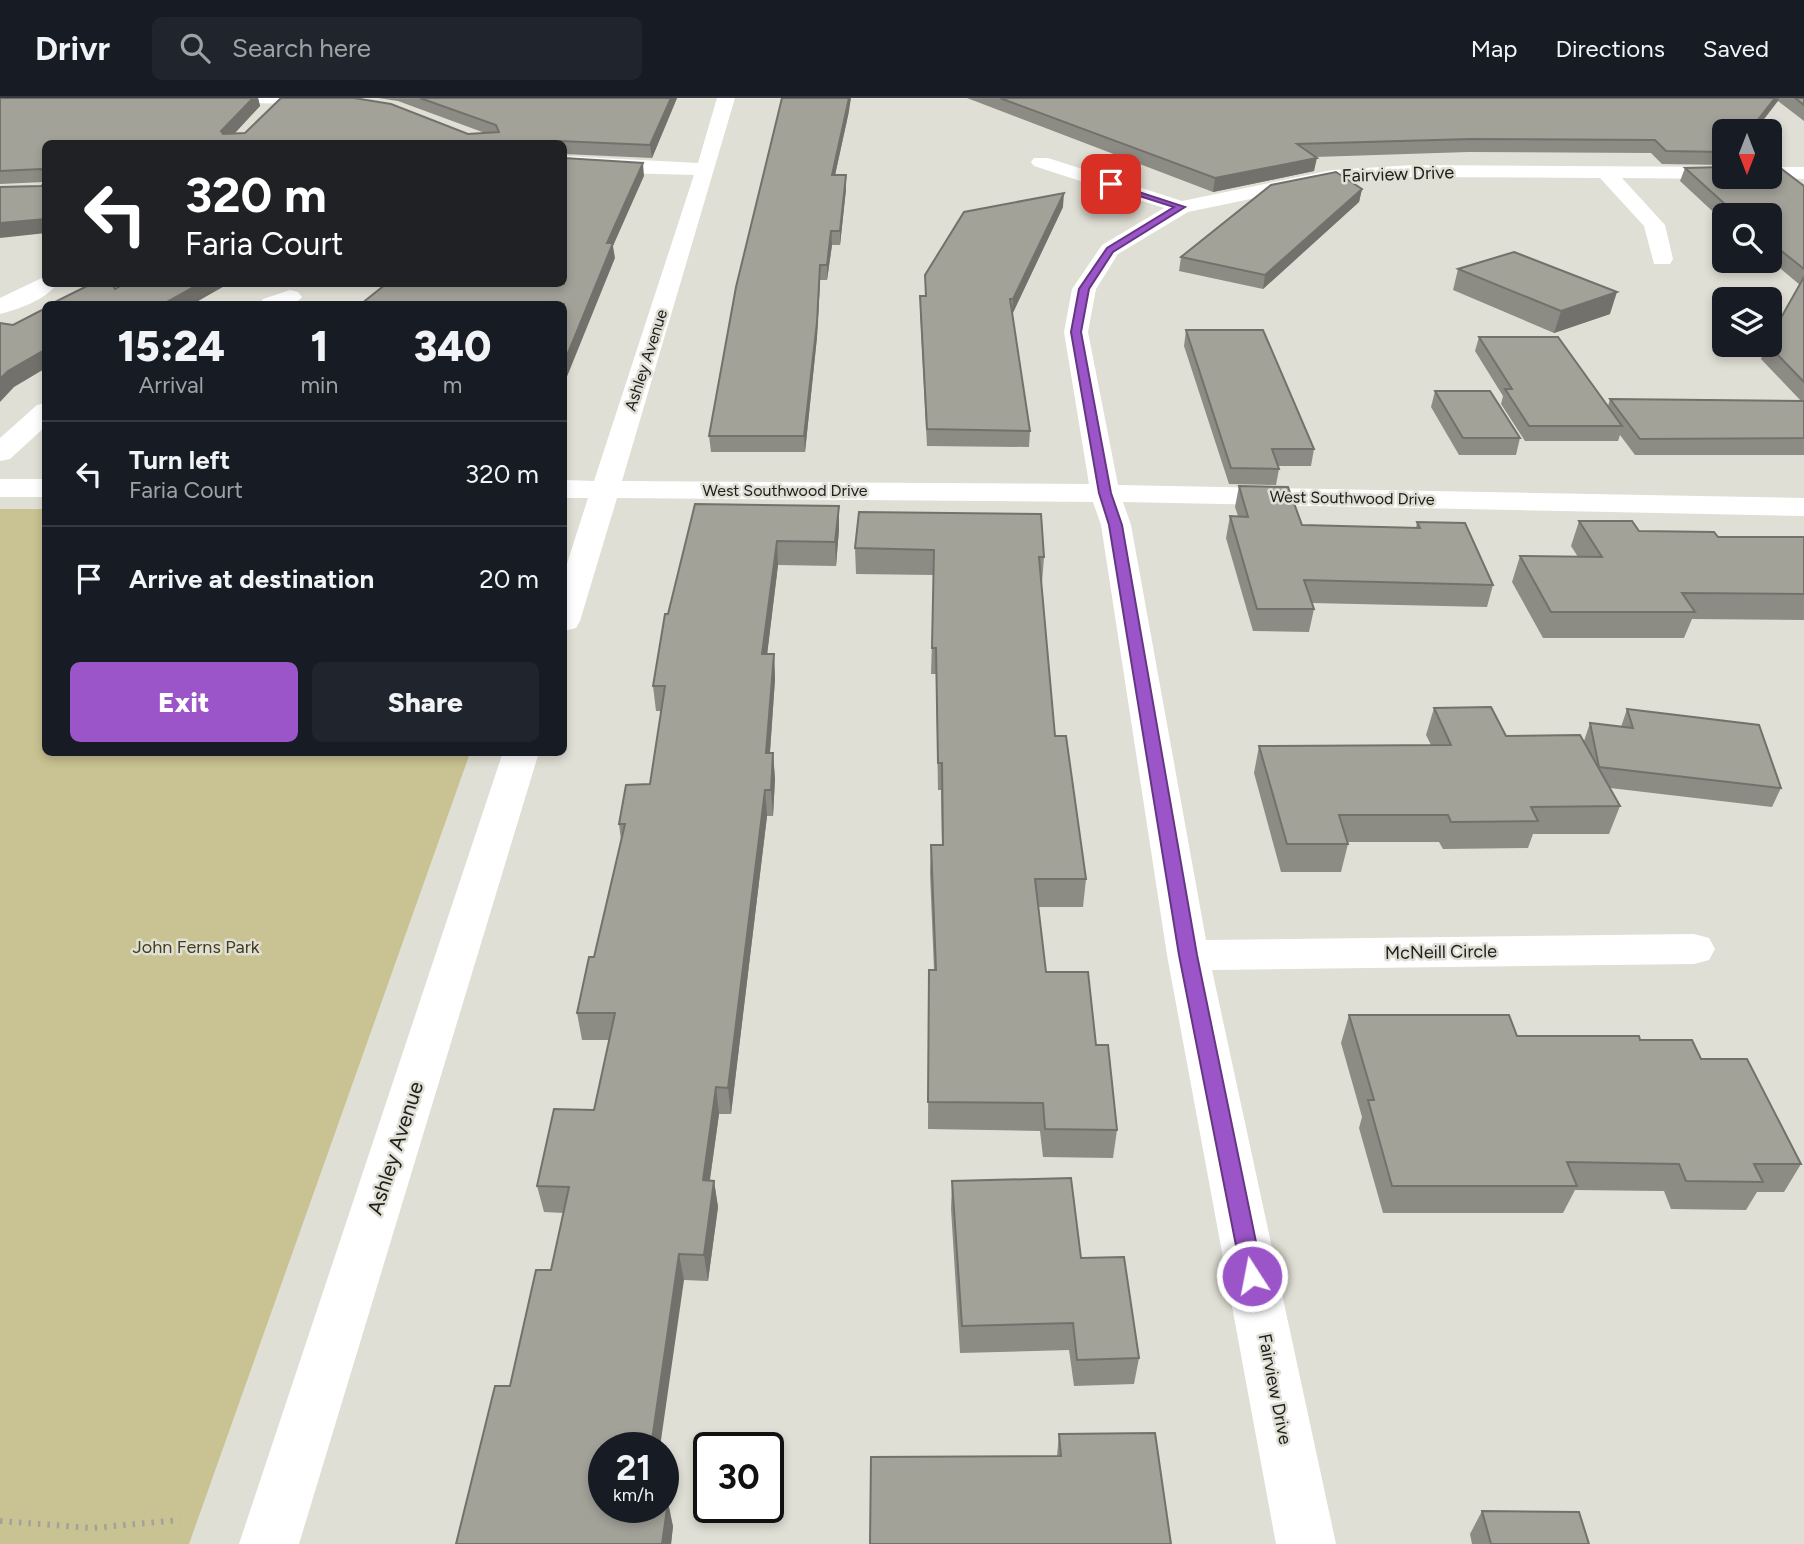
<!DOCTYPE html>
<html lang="en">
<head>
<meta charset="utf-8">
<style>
  body { margin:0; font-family:Figtree,sans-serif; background:#20242c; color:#f1f3f6; height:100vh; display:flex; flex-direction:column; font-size:26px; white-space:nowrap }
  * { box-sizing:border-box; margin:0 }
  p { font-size:23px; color:#9ea1a6 }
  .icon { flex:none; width:38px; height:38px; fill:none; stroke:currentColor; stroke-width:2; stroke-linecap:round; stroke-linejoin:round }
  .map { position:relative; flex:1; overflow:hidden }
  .sheet { position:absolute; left:42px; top:203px; width:525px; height:455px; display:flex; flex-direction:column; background:#171b24; border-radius:10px; box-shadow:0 4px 10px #0003 }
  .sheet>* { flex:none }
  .banner { position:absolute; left:42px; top:42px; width:525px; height:147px; border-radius:10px; box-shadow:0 4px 10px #0003; background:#202124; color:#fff; overflow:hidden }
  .needle { width:46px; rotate:180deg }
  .buttons { position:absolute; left:1712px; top:21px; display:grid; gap:14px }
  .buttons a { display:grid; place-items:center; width:70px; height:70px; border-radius:10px; background:#171b24; box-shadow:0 4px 10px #0003; font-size:35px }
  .speed { position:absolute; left:588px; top:1334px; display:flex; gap:14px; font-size:35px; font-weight:700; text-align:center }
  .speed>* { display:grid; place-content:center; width:91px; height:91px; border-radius:50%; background:#171b24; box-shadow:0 4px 10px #0003; line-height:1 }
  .speed small { font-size:18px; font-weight:400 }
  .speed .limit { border:4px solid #111; border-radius:10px; background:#fff; color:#111 }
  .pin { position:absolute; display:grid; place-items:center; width:60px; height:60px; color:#fff; margin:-30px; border-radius:14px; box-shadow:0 4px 10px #0006 }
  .me { position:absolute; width:77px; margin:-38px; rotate:349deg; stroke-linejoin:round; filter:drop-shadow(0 0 5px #0008) }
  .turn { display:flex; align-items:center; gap:24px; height:147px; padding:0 28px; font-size:32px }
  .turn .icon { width:91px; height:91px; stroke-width:2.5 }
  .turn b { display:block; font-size:49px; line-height:60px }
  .eta { display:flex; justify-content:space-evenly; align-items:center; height:119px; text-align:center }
  .eta b { font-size:42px; font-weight:800; line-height:49px }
  .primary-button { display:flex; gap:14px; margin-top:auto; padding:14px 28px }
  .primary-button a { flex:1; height:80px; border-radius:10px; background:#9c55c9; color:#fff; font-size:28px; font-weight:800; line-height:80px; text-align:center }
  .primary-button a+a { background:#20242c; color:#f1f3f6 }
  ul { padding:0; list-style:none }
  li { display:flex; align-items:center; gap:21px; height:105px; padding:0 28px; border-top:2px solid #363941 }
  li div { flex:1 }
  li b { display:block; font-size:26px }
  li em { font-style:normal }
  header { display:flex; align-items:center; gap:42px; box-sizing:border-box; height:98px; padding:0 35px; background:#171b24; border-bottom:2px solid #363941 }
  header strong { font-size:33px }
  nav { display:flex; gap:38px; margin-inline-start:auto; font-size:24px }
  .search { width:490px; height:63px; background:#20242c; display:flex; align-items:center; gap:18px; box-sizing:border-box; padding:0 24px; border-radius:10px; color:#9ea1a6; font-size:26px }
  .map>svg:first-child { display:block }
</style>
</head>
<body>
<header>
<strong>Drivr</strong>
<div class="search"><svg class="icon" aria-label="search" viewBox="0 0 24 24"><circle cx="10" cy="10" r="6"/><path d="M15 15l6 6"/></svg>Search here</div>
<nav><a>Map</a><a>Directions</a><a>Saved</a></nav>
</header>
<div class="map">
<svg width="1804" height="1446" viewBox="0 0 1804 1446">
  <rect width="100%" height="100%" fill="#e0dfd5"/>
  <polygon fill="#c9c292" points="0,411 45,411 46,654 470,655 189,1446 0,1446"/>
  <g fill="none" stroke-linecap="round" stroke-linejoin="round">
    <polyline stroke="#a2a29a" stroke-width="6" stroke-dasharray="2.5 7" stroke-linecap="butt" points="0,1423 92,1430 180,1422"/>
    <g fill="#fff" fill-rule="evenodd">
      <polygon points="240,0 338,0 340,2 331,7 249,5"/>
      <polygon points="717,0 735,0 622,383 1089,386 1064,234 1072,191 1102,147 1164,110 1034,68 1031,64 1034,60 1048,60 1182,103 1332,72 1413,67 1724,69 1724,79 1731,79 1724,81 1622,80 1665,127 1673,161 1670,166 1654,166 1644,128 1600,80 1413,79 1332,84 1188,114 1118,156 1096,191 1088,234 1118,387 1804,400 1804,418 1123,404 1131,427 1206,842 1694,836 1709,840 1715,851 1709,862 1694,866 1212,872 1336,1446 1276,1446 1167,857 1101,427 1093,404 617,400 580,523 576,530 564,533 564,475 588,400 564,400 564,382 594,383 694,77 620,75 564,70 564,58 698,65"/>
      <polygon points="1769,69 1804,69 1804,81 1762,79 1769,79"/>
      <path d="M46 178V186H57C45 202 19 211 0 216V200Z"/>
      <path d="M290 192 298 194 302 199C293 211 272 207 259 206L263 201Z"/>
      <polygon points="46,305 46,328 10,361 0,363 0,340 37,307"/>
      <rect x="0" y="381" width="46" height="18"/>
      <polygon points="503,654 539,654 299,1446 239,1446"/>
    </g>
  </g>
  <g fill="#8c8b84">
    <polygon points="0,0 258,0 260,8 234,35 468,36 485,35 398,3 378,0 677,0 652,60 564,56 564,46 46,46 46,135 41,88 44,84 0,86"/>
    <polygon points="967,0 1804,0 1804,23 1778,3 1724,33 1724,67 1662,66 1651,55 1468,54 1315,59 1314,73 1213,94"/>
    <polygon points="849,13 835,77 846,91 840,147 832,147 827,182 820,182 817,239 805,354 711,354 709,338"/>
    <polygon points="1685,70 1804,88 1804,357 1635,357 1620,337 1618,343 1525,343 1501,306 1503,298 1475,253 1479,239 1608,308 1610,301 1801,303 1761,261 1766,247 1769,247 1800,187 1769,161 1769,117 1724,117 1724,124 1680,83"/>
    <polygon points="1362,91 1359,104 1263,191 1179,173 1181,159"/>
    <polygon points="1063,109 1012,216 1030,333 1029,349 927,348 920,213 920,198 926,198 925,177"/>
    <polygon points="1458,171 1610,216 1554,235 1453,192"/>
    <polygon points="1186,232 1314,351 1311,368 1278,368 1279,371 1276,387 1229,386 1184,248"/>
    <polygon points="1435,293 1520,340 1516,357 1459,357 1431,309"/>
    <polygon points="1239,388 1302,427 1416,430 1417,424 1493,487 1487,509 1312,505 1314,511 1309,534 1253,533 1226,440 1230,418 1238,418 1235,409"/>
    <polygon points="695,406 839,431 836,468 778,467 767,556 774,556 775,581 770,655 773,655 775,681 773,718 767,718 731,1016 719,1016 710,1082 714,1083 718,1109 708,1183 684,1182 604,1349 673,1428 671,1446 456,1446 510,1288 551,1172 564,1115 544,1114 537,1088 594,1012 609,942 582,942 577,915 594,859 621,742 619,726 650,686 661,613 656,613 653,588 668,516"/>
    <polygon points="859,414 1044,459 1042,485 1041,485 1055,638 1086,781 1083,809 1038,809 1046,874 1096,947 1117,1032 1113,1060 1043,1059 1040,1033 928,1031 929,872 934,872 930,775 931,747 942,747 941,692 938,692 936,576 931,576 934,477 856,476 855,450"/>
    <polygon points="1579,423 1639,433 1718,439 1804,439 1804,522 1692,521 1684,540 1543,540 1512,484 1520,458 1578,459 1571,448"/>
    <polygon points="1434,610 1506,638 1584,643 1590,625 1621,629 1627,611 1781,690 1772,709 1610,690 1620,708 1609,736 1533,736 1528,750 1443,751 1439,744 1348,744 1348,746 1341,774 1281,774 1254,675 1259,648 1431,647 1426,637"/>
    <polygon points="1349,917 1517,938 1640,942 1701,961 1801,1066 1784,1094 1757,1094 1746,1112 1671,1111 1664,1093 1575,1092 1563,1115 1383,1115 1359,1030 1362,1019 1341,945"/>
    <polygon points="952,1083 1081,1160 1139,1260 1134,1286 1074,1288 1069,1252 960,1255 951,1111"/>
    <polygon points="1059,1336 1171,1446 1057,1358"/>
    <polygon points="1482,1413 1589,1446 1472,1446 1470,1436"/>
  </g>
  <g fill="#72716b">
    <polygon points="253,0 258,0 260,8 225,46 221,33"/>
    <polygon points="671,0 677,0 652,60 650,47"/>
    <polygon points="849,0 851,0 849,13 832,91 832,77"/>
    <polygon points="1775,0 1779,0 1778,3 1755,33 1749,33"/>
    <polygon points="1317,60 1314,73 1213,94 1215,80"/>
    <polygon points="643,65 644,78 613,148 615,160 564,286 564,265 607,145"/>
    <polygon points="846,77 846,91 840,147 840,133"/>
    <polygon points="1362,91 1359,104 1263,191 1265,177"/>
    <polygon points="1064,95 1063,109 1012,217 1013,201"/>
    <polygon points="46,121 46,135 0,140 0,125"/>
    <polygon points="831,133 832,147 827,182 827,167"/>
    <polygon points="820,167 820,182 817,239 805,354 804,338"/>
    <polygon points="199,186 228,186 193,206 163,206"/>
    <polygon points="1617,194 1610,216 1554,235 1561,213"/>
    <polygon points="46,251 46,270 14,289 0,304 0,281 8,273"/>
    <polygon points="839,408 839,431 836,468 835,444"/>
    <polygon points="777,443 778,467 764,582 762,556"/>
    <polygon points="774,556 775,581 768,681 766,655"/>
    <polygon points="773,655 775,681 773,718 771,692"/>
    <polygon points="765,692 767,718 731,1016 728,990"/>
    <polygon points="716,989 719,1016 706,1108 703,1082"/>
    <polygon points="714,1083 718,1109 708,1183 704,1157"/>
    <polygon points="679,1156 684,1182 660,1349 651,1349"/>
    <polygon points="668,1404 673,1428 671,1446 662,1446"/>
  </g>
  <g fill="#a3a299" stroke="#72716b" stroke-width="2">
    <polygon points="0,0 253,0 221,33 223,36 245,35 281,0 354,0 391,6 468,36 499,34 496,27 420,0 671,0 650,47 560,43 560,46 46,46 46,121 0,125 0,89 41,88 44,86 44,74 41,71 0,73"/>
    <polygon points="782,0 849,0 832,77 846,77 840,133 831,133 827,167 820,167 817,224 804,338 709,338 736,189"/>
    <polygon points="1000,0 1775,0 1749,33 1724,33 1724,54 1666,53 1655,42 1471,41 1297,46 1317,60 1215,80"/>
    <polygon points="1795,0 1804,0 1804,7"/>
    <polygon points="564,60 643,65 607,145 613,145 564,265 564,206 361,206 386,186 564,186"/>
    <polygon points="1769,68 1779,69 1804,88 1804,171 1769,143 1769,117 1737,117 1685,70 1724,69 1724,79 1769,79"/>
    <polygon points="1336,74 1362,91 1265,177 1181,159 1271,87"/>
    <polygon points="1064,95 1013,201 1010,201 1030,333 927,331 920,198 926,198 925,177 964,114"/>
    <polygon points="1514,154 1617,194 1561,213 1458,171"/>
    <polygon points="1804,179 1804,284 1768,247 1769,247 1769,241"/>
    <polygon points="91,186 112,186 115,191 124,186 199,186 163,206 51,206"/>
    <polygon points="46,210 46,251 8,273 0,281 0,225 13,227"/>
    <polygon points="1186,232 1263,232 1314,351 1272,351 1279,371 1231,370"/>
    <polygon points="1479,239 1558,239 1622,328 1529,328 1505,291 1512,291"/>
    <polygon points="1435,293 1490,293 1520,340 1463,340"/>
    <polygon points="1610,301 1804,303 1804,340 1640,341"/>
    <polygon points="1239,388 1288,389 1302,427 1420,430 1417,424 1465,425 1493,487 1304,482 1314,511 1257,511 1230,418 1248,419"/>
    <polygon points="695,406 839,408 835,444 777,443 762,556 774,556 766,655 773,655 771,692 765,692 728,990 716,989 703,1082 714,1083 704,1157 679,1156 651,1349 604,1349 604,1409 663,1409 663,1404 668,1404 662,1446 456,1446 495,1288 510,1288 536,1172 551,1172 569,1089 537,1088 554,1011 594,1012 615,915 577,915 589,859 594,859 625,726 619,726 626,687 650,686 665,588 653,588 665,516 668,516"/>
    <polygon points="859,414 1041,416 1044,459 1039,459 1055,638 1066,638 1086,781 1035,781 1046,874 1088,874 1096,947 1108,947 1117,1032 1045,1031 1043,1005 928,1004 929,872 936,872 931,747 943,747 942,665 938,665 936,550 932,550 934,452 855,450"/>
    <polygon points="1579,423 1632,423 1639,433 1714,434 1718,439 1804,439 1804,496 1682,495 1695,514 1551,514 1520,458 1602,459"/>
    <polygon points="1491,609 1506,638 1580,637 1620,708 1531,709 1538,723 1451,724 1448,717 1339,717 1348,746 1287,746 1259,648 1451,647 1434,610"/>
    <polygon points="1627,611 1759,627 1781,690 1599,669 1590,625 1633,630"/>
    <polygon points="1349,917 1509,917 1517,938 1639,938 1640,942 1692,942 1701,961 1747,961 1801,1066 1754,1066 1763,1084 1686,1083 1679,1066 1567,1064 1577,1088 1392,1088 1368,1002 1374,1002"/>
    <polygon points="1071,1080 1081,1160 1124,1159 1139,1260 1077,1262 1073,1225 962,1228 952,1083"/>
    <polygon points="1155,1335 1171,1446 870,1446 871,1359 1061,1358 1059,1336"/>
    <polygon points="1482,1413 1579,1414 1589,1446 1491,1446"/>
  </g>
  <polygon fill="#9c55c9" stroke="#653783" stroke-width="2" points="1108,84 1185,109 1113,154 1089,191 1081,234 1111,395 1122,427 1197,857 1263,1178 1260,1185 1252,1188 1245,1185 1242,1178 1179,857 1109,427 1099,395 1071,234 1079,191 1107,150 1174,109 1108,88"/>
  <g text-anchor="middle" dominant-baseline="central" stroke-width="5" stroke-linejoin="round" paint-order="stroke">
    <g font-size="16" fill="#20201c" stroke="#e0dfd5">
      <text transform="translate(646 262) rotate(-72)">Ashley Avenue</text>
      <text x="785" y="392">West Southwood Drive</text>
      <text transform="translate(1352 400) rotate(1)">West Southwood Drive</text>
    </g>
    <g font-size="18" fill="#20201c" stroke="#e0dfd5">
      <text transform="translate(1398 76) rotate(-2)">Fairview Drive</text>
      <text transform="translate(1441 854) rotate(-1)">McNeill Circle</text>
      <text transform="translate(1275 1291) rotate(79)">Fairview Drive</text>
    </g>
    <g font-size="18" fill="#423d1a" stroke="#e0dfd5">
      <text x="196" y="849">John Ferns Park</text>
    </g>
    <g font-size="21" fill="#20201c" stroke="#e0dfd5">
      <text transform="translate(395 1050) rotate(-72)">Ashley Avenue</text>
    </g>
  </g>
</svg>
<div class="buttons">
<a><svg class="needle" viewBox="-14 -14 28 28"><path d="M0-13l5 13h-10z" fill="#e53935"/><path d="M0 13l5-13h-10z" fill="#9ea1a6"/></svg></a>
<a><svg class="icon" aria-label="search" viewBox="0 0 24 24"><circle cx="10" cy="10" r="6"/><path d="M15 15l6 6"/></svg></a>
<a><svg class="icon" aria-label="layers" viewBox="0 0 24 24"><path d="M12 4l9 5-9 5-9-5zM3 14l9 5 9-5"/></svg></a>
</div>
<div class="speed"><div>21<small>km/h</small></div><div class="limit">30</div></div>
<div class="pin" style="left:1111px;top:86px;background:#d93025"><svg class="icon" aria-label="arrive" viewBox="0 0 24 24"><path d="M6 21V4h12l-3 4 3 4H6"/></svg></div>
<svg class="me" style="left:1252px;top:1178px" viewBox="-20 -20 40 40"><circle r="17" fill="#9c55c9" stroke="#fff" stroke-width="3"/><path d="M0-11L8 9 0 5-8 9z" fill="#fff"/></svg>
<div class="banner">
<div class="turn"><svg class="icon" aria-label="left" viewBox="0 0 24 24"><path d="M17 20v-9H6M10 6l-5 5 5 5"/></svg><div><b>320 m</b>Faria Court</div></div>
</div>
<section class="sheet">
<div class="eta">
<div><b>15:24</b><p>Arrival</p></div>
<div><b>1</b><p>min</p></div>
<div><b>340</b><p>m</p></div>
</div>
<ul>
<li><svg class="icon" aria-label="left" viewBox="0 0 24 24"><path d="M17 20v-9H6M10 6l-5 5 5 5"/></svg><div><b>Turn left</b><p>Faria Court</p></div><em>320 m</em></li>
<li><svg class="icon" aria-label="arrive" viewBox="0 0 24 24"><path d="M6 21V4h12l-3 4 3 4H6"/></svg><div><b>Arrive at destination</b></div><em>20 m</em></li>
</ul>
<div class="primary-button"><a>Exit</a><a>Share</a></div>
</section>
</div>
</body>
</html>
